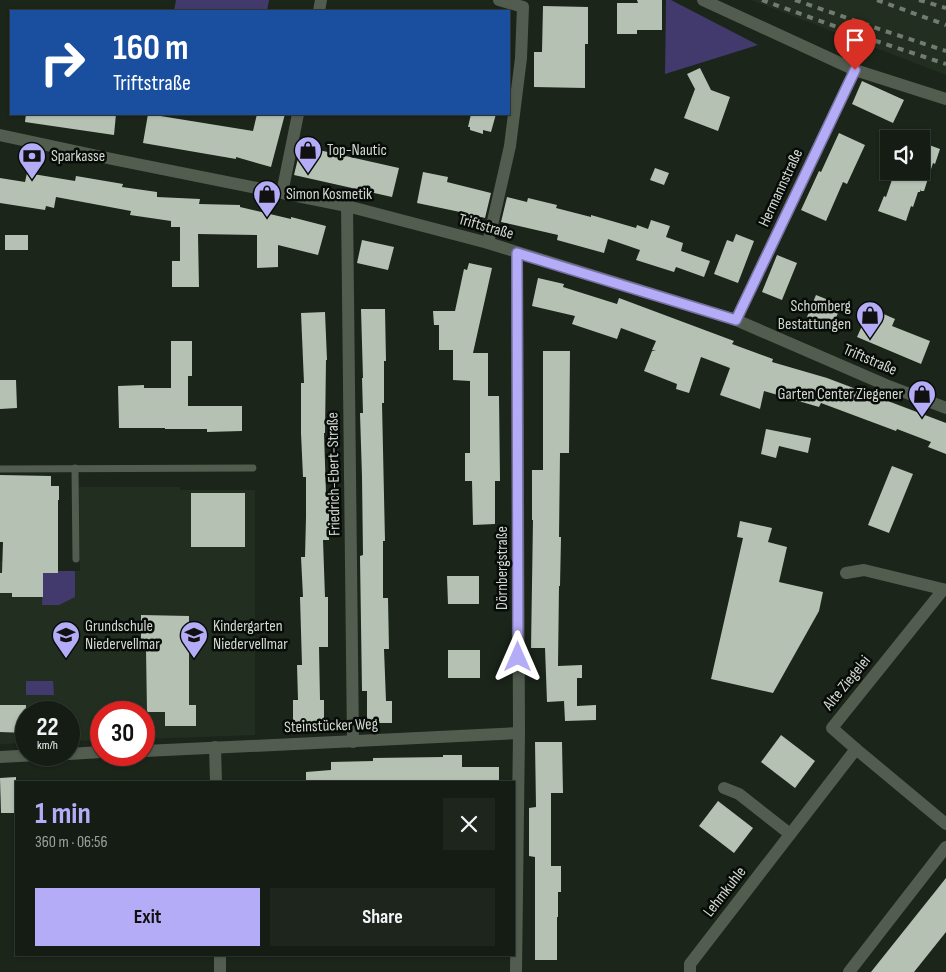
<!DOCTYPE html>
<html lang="en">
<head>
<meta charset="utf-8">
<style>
  body { margin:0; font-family:"Sofia Sans Condensed",sans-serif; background:#1d251d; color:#f1f3f6; height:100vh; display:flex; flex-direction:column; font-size:19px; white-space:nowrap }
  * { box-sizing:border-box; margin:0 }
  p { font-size:16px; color:#9da1a0 }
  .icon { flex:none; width:28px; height:28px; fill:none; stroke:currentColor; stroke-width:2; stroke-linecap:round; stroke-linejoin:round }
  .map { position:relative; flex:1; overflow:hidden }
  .side { position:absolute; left:15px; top:781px; width:500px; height:175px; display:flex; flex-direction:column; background:#141c14; border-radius:0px; box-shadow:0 1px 4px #0004,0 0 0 1px #333a34 }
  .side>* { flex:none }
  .banner { position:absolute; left:10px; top:10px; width:500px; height:105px; border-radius:0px; box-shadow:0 1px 4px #0004,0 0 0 1px #333a34; background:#1a4fa0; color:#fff; overflow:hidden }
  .buttons { position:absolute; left:880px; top:130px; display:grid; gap:10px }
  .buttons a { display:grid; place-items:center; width:50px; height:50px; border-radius:0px; background:#141c14; box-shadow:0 1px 4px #0004,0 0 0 1px #333a34; font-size:25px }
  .speed { position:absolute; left:15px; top:701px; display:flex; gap:10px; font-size:25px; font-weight:700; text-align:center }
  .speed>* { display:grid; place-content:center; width:65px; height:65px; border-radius:50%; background:#141c14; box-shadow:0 1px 4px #0004,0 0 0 1px #333a34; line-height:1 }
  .speed small { font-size:12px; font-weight:400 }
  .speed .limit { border:8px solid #d22; background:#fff; color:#111 }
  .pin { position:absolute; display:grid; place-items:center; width:42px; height:42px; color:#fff; margin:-51px -21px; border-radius:50% 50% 50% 0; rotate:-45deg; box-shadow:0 0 5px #0007 }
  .pin .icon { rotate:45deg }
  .me { position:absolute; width:55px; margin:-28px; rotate:0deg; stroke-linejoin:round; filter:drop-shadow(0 0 4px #0008) }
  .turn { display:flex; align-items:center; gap:18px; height:105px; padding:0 20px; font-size:22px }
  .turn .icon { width:65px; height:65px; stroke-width:2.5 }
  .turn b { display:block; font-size:35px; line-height:42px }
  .round { display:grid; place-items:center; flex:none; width:52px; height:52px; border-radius:0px; background:#1d251d }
  .headline { display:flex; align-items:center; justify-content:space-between; height:85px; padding:0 20px }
  h1 { font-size:30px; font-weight:700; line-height:38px; color:#b5acf8 }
  .primary-button { display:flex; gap:10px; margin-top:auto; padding:10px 20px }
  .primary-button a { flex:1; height:58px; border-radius:0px; background:#b5acf8; color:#111; font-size:20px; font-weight:700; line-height:58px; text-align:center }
  .primary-button a+a { background:#1d251d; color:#f1f3f6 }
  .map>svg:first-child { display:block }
</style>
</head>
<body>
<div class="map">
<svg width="946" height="972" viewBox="0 0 946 972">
  <rect width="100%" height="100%" fill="#1b251a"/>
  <g fill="#222f20">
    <polygon points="751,0 946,0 946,75"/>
    <polygon points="79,487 180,487 180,490 255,490 255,735 144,739 144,712 101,712 101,740 69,741 69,712 26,712 26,743 0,744 0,561 13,561 13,597 43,597 43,573 57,573 58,571 80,571"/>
  </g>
  <g fill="#423a6c">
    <polygon points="176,0 269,0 267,11 174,11"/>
    <polygon points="666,0 671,0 758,45 665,74"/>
    <polygon points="58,571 75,571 75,597 59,605 42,605 43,573 57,573"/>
    <polygon points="26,681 53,681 54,695 26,695"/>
  </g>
  <g fill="#b5c2b3">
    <polygon points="637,0 662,0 662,30 637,30 637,34 617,34 617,3 638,3"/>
    <polygon points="543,6 588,7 588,44 585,44 585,88 534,87 534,52 542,52"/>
    <polygon points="700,68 711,90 730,97 718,131 684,118 695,89 687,74"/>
    <polygon points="862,81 904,100 893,123 852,104"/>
    <polygon points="26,114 116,114 114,135 25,122"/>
    <polygon points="148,114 253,131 257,114 285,114 271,167 236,157 236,159 143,143"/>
    <polygon points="471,114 496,114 491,132 483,130 483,134 470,130 470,127 468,127"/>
    <polygon points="839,133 865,145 847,184 843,182 826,221 801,210 819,171 821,172"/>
    <polygon points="921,142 940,149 935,164 933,163 924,191 921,191 921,189 920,192 918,192 913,207 911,206 906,221 878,211 884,196 886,197 895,171 921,171"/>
    <polygon points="301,146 399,168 392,197 294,175"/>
    <polygon points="655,168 669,173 664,185 650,180"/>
    <polygon points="423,172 448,177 447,182 491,193 485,218 481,217 481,219 460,214 460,212 417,203"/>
    <polygon points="27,173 75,181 76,176 123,184 122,187 157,192 157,197 200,199 199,204 240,205 240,207 291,219 291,217 326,226 318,255 278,245 278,267 257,268 257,235 198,234 199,287 172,287 172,261 180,261 180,227 171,227 171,221 130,215 131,211 56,197 54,208 46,206 45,210 0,203 0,178 25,182"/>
    <polygon points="507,197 527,202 528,198 557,205 556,208 591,217 591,215 636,228 637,225 648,229 651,220 670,226 666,237 683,243 681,251 710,261 704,277 676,267 674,272 636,260 640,250 608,239 604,253 557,240 558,235 501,222"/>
    <polygon points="736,234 754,241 738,283 714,274 727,240 733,242"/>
    <rect x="5" y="235" width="23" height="15"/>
    <polygon points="362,240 394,247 388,270 357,263"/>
    <polygon points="777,255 797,263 782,300 762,292"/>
    <polygon points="469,263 492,268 473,353 488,353 488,396 499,396 500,481 495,481 495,524 473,525 472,481 465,481 465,453 470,453 470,381 453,380 453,350 439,350 439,325 434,325 433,311 455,311 464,269 467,270"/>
    <polygon points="538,278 564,284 563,287 617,304 619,298 734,341 732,344 773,359 772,362 827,378 946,423 946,454 928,447 931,442 897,429 896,431 821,403 819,407 764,391 760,409 720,395 730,368 701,357 689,393 676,389 677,384 644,371 652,351 656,351 652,350 656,341 621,328 617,339 572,324 575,316 532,306"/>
    <polygon points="816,295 841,305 833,326 807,317"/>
    <polygon points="870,308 895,319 892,326 930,341 921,364 857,337"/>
    <polygon points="361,309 385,309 386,361 384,361 384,403 382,403 385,541 383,541 383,598 388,598 389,649 384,649 386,701 392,701 392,723 367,723 367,691 362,691 360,556 363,555 362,477 360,413 363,413 362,378 363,378"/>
    <polygon points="325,312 327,360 326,360 325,433 324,433 326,494 329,494 329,540 323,540 325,597 328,597 328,647 319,647 320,700 324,700 324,725 293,725 293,700 298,700 297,665 302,665 300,597 303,597 301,557 305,557 306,517 306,477 303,477 301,433 301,383 304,383 301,313"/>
    <polygon points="171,341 192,341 192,376 188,376 188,406 242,406 242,431 207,432 207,429 165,429 165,428 119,428 118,386 144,385 144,388 171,388"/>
    <polygon points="543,351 570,351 569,453 560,453 559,537 561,537 560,586 559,586 558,666 582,665 582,678 577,678 577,706 596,705 596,720 565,721 564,701 547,702 545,648 531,648 533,520 532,520 532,470 543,470"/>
    <polygon points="0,380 16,380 17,408 0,409"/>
    <polygon points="766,429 811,438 808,453 779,446 776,458 761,454"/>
    <polygon points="892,466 913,474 889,533 868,525"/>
    <polygon points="0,475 51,476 51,486 59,486 59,500 58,500 58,573 43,573 43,597 12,597 12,593 0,593 0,573 2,573 3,542 0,542"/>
    <rect x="191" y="493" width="54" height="54"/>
    <polygon points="740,521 772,528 768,542 787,547 779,582 823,592 819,611 773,693 711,679 743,538 737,537"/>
    <polygon points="447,576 479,576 479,604 448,604"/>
    <polygon points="141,615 189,616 189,705 196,705 196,726 165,726 165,712 147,712 146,649 141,649"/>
    <rect x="448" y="650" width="32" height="28"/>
    <polygon points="0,705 26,705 26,733 0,732"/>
    <polygon points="781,735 815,761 795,788 761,762"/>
    <polygon points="535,742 562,742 563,793 551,793 551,866 561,866 561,892 558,892 558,917 557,917 557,960 535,960 535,857 529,856 529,808 536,807"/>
    <polygon points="443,755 462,755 462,767 499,767 499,782 306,782 306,772 331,770 331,762 373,761 373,758 443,757"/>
    <polygon points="16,777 16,813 1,813 0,778"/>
    <polygon points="718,801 753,828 734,853 699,826"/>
    <polygon points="946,878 946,932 914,972 871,972"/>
  </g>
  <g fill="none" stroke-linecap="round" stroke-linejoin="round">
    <g stroke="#525d50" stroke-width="7">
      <polyline points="75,468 76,559"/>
      <polyline points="0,469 253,468"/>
    </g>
    <g stroke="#525d50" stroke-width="12">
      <polyline points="703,0 855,70 946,99"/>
      <polyline points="319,11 321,0"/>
      <polyline points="0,135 112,159 347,206 488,243 736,320 886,385 946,408"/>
      <polyline points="282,193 298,114"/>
      <polyline points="347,206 353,742"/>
      <polyline points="488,243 510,146 521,58 523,7 499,0"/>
      <polyline points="736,320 855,70"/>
      <polyline points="846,573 864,570 946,590"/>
      <polyline points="943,590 832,728 856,749 946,824"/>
      <polyline points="215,747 216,782"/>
      <path d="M144 751C269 745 394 740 519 733"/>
      <polyline points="69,754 101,752"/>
      <polyline points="0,757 38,755"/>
      <polyline points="724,788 739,794 790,834"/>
      <polyline points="220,955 220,972"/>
      <polyline points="516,972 519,733 517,253"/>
      <polyline points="690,972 690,964 856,749"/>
      <polyline points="849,972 946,847"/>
    </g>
    <g stroke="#727b71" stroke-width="4" stroke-dasharray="6 6" stroke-linecap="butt">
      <polyline points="762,0 876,41 946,64"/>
      <polyline points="795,0 882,30 946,51"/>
      <polyline points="877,0 946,25"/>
      <polyline points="919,0 946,8"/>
    </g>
  </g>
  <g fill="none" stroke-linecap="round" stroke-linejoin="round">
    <g stroke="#7670a1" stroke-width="12">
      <polyline id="route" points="518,657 517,253 736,320 855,70"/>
    </g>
    <use href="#route" stroke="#b5acf8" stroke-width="9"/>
  </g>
  <defs>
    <g id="shop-pin" transform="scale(1.4375)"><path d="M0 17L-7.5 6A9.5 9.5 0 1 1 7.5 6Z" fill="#b5acf8" stroke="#080c08"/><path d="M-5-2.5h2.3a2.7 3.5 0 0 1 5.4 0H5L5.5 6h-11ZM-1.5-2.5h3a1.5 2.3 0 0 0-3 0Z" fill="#111"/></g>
    <g id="bank-pin" transform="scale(1.4375)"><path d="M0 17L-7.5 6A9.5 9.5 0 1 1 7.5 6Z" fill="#b5acf8" stroke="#080c08"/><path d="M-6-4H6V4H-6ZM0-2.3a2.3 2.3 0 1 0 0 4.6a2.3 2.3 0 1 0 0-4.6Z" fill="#111"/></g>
    <g id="school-pin" transform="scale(1.4375)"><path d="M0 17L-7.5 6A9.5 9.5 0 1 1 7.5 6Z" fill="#b5acf8" stroke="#080c08"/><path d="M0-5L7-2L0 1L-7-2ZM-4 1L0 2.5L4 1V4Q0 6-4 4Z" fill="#111"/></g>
  </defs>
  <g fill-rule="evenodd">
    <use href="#shop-pin" x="308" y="150"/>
    <use href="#bank-pin" x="32" y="156"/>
    <use href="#shop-pin" x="267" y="194"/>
    <use href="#shop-pin" x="870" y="315"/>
    <use href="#shop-pin" x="922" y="394"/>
    <use href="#school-pin" x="66" y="635"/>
    <use href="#school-pin" x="194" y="635"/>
  </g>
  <g text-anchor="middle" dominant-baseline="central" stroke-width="5" stroke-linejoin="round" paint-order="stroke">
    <g font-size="16" fill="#d1d8d0" stroke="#080c08" text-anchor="start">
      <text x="327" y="150">Top-Nautic</text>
      <text x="51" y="156">Sparkasse</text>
      <text x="286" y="194">Simon Kosmetik</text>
      <text x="851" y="306" text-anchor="end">Schomberg<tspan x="851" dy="18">Bestattungen</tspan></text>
      <text x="903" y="394" text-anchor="end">Garten Center Ziegener</text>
      <text x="85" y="626">Grundschule<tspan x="85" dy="18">Niedervellmar</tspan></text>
      <text x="213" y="626">Kindergarten<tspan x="213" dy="18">Niedervellmar</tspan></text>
    </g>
    <g font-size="16" fill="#d1d8d0" stroke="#080c08">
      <text transform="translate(781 188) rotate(-65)">Hermannstraße</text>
      <text transform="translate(486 227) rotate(16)">Triftstraße</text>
      <text transform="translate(870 360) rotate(23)">Triftstraße</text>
      <text transform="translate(334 474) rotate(-91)">Friedrich-Ebert-Straße</text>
      <text transform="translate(502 568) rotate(-90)">Dörnbergstraße</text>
      <text transform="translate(847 683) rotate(-51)">Alte Ziegelei</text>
      <text transform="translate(331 726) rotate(-2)">Steinstücker Weg</text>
      <text transform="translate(725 892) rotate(-52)">Lehmkuhle</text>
    </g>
  </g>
</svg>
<div class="buttons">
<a><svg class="icon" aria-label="sound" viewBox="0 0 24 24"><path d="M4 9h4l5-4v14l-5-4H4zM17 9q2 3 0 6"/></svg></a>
</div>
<div class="speed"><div>22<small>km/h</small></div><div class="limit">30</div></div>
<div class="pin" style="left:855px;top:70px;background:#d93025"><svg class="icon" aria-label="arrive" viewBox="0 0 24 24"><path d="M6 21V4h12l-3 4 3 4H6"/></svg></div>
<svg class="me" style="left:518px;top:657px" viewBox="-20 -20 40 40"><path d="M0-17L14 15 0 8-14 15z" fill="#b5acf8" stroke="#fff" stroke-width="4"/></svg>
<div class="banner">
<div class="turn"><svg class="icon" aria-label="right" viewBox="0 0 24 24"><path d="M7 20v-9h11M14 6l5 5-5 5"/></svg><div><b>160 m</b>Triftstraße</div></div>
</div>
<section class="side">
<div class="headline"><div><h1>1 min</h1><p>360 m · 06:56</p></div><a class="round"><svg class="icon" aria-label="close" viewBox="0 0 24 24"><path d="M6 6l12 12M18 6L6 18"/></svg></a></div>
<div class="primary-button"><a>Exit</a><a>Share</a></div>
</section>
</div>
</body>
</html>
